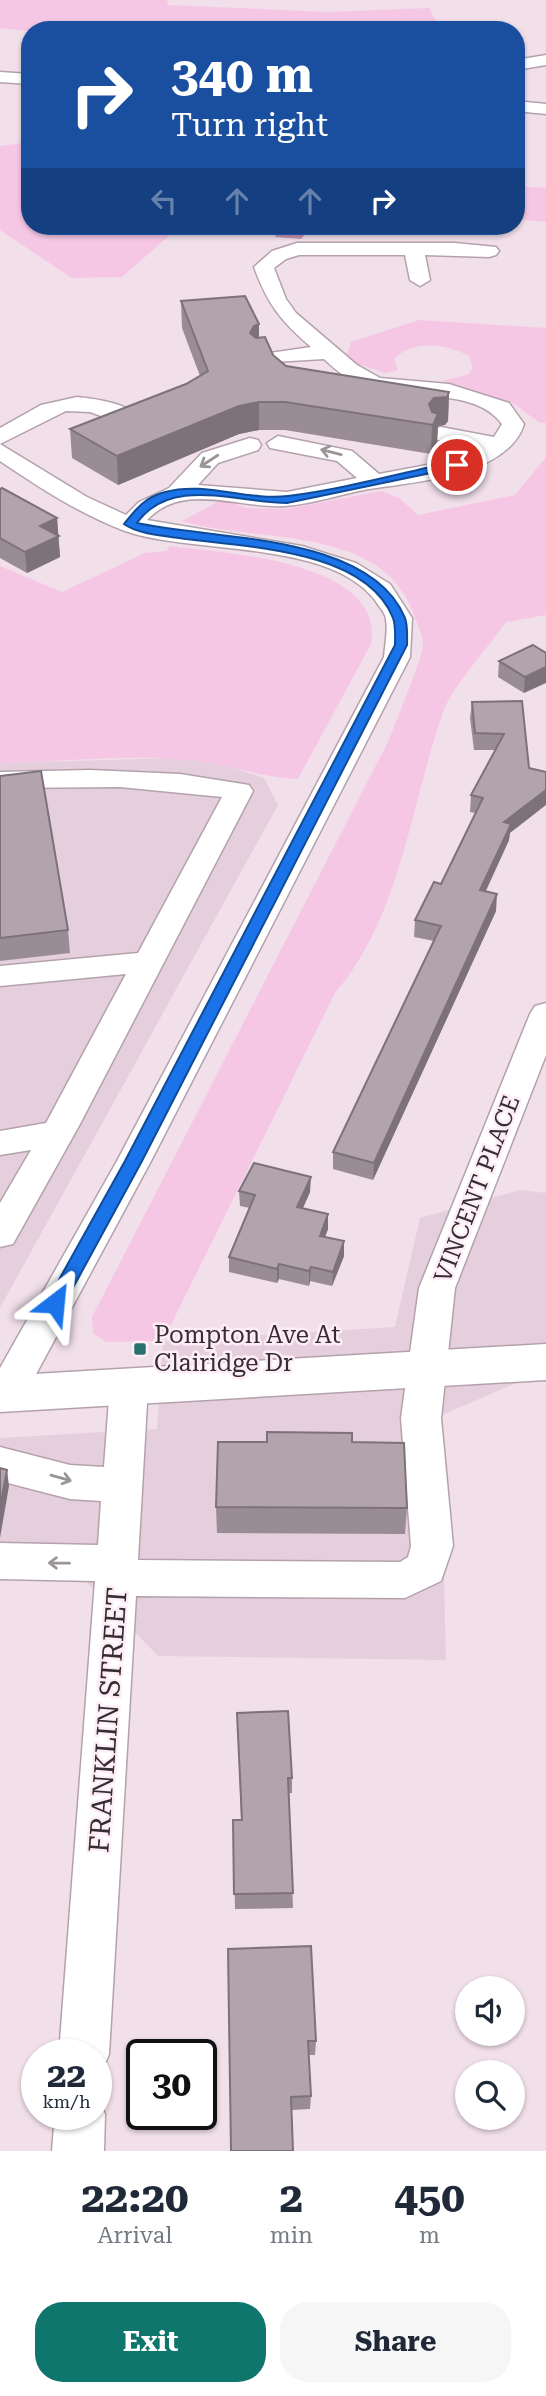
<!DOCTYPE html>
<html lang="en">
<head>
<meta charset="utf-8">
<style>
  body { margin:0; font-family:"Roboto Serif",serif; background:#f6f6f7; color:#1f2937; height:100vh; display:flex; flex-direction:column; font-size:26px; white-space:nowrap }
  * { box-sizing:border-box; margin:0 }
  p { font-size:23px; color:#747a83 }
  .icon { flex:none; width:38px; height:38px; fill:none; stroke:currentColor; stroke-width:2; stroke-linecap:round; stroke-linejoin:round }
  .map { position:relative; height:2151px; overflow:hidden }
  .panel { display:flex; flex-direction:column; background:#fff; flex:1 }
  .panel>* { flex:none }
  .hud { position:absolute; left:21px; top:21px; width:504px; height:214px; border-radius:28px; box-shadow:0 2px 5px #0004; background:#1a4fa0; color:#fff; overflow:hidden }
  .fabs { position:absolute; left:455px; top:1976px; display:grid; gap:14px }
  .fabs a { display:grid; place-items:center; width:70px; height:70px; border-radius:50%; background:#fff; box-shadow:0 2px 5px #0004; font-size:35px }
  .speed { position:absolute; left:21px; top:2039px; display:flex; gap:14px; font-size:35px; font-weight:700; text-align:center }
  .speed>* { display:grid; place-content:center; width:91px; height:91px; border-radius:50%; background:#fff; box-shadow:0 2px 5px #0004; line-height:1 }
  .speed small { font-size:18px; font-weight:400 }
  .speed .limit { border:4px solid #111; border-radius:10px; background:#fff; color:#111 }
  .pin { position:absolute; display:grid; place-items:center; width:60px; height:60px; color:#fff; margin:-30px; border:4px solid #fff; border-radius:50%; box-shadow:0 2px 7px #0007 }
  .me { position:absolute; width:77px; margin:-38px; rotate:29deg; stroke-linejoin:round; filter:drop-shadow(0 0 5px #0008) }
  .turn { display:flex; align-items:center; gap:24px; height:147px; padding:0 35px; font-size:32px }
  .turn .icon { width:91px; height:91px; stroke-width:2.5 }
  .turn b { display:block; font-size:49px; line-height:60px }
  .lanes { display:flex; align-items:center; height:66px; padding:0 35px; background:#0003; justify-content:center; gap:35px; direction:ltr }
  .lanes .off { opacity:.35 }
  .eta { display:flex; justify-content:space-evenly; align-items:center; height:119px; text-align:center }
  .eta b { font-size:42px; font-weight:700; line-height:49px }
  .primary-button { display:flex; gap:14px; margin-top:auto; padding:14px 35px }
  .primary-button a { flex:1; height:80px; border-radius:28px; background:#0f766e; color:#fff; font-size:28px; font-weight:700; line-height:80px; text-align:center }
  .primary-button a+a { background:#f6f6f7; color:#1f2937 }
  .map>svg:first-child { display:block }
</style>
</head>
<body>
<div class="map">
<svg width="546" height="2151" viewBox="0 0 546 2151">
  <rect width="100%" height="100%" fill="#f1dfea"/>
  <g fill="#e6cfdc">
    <polygon points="174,758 218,763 264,778 278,805 0,1308 0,763"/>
    <polygon points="520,1190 546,1193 546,1370 440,1416 446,1660 158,1656 75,1570 0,1570 0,1438 157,1429 163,1341 395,1327 420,1218"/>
  </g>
  <g fill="#f6c7e5">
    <polygon points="0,0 167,0 168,5 327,12 429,8 438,25 435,30 30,31 0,28"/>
    <polygon points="30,142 30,226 180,226 122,277 72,278 0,230 0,146"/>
    <polygon points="516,186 546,188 546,222 516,219"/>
    <path d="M419 320 546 328V423H540L514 404 443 381 468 374 473 368 469 356C448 344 413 339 394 359L398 370 386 373 345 360 351 342Z"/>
    <path d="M546 457V615L506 622C490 645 453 686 444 710 410 804 402 915 335 993L163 1341 106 1342 93 1333 92 1317 389 740C395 724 424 655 423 644 423 636 418 626 415 618 386 523 256 544 182 521L223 499 246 508 286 509 382 491 399 498 418 515 515 495Z"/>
    <path d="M170 546C224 553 386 561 371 644L298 779C256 777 219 761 177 759 119 755 58 762 0 763V566L62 592 145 553 167 551Z"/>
  </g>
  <polygon fill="#ca95b7" points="250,226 294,226 309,230 301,239 276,237 274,234"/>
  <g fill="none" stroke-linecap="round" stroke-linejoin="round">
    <g stroke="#b3a2ac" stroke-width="3">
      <g id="minor">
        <polygon points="546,55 546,65 516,70 516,60"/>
        <polygon points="0,72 30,74 30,84 0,82"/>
        <polygon points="516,101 546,104 546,114 516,111"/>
        <path d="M297 243H455L496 247 499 251 496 255 489 257 425 255 430 280 420 286 410 280 405 255H299L286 259 274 268 286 299 296 313 357 365 380 378 449 384 509 403 524 424C508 476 414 482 369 489 341 494 313 504 285 506 238 509 184 481 147 520L302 546 356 563 390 584 412 618 410 657 151 1161 21 1402 7 1407 0 1404V1368L117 1161 384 657C385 645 388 631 386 620 386 615 382 610 379 606 337 538 192 555 125 531 80 514 40 488 0 461V444L87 497 126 515 139 502 169 488 202 453 250 438 258 440 261 445 258 450 218 463 198 485 287 492 357 478 337 461 270 448 267 443 278 436 352 451 379 474 443 462 479 448 433 439 430 434 433 429 441 427 494 437 502 424C473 385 408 403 369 389 351 383 337 371 324 359L256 363 252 359 256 355 311 347C281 321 268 305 254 267L272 251Z"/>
        <path d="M77 397C96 399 130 403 142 420L131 427 90 412 66 411 0 444V428L41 405Z"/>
        <polygon points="90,770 180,774 249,785 253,791 80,1124 13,1244 0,1247 0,1203 31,1150 0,1155 0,1131 46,1123 126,974 0,986 0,966 138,953 222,797 120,787 0,788 0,772"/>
        <polygon points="546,1003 546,1055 455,1288 441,1418 453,1546 441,1581 405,1598 136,1596 109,2054 102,2072 96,2074 96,2054 59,2054 95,1581 0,1579 0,1543 98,1545 101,1501 70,1499 0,1481 0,1447 70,1465 104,1467 110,1386 115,1375 129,1371 143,1375 148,1386 138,1560 400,1562 408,1557 411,1546 401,1418 419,1288 530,1014 535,1006"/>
        <polygon points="96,2095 105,2114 104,2151 52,2151 55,2114 96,2114"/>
      </g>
    </g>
    <g stroke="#b3a2ac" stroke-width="3">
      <polygon id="major" points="546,1344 546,1380 0,1412 0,1376"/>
    </g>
    <use href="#minor" fill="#fff" fill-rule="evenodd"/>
    <use href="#major" fill="#fff" fill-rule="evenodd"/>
  </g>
  <g fill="#9a8c95">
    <polygon points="181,301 259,324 259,338 273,355 286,366 449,392 448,421 445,425 438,426 437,442 431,454 285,430 259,430 239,434 118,485 72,458 70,429 186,384 200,376 182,328"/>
    <polygon points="0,489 57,518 60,557 27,573 0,558"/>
    <polygon points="546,653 524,693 498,677 499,661"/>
    <polygon points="522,701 509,840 486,891 496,911 373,1180 333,1169 333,1152 434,941 414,937 415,920 441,884 475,813 470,812 471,795 496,750 474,750 470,718 472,702"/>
    <polygon points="0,776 68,930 70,953 0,961"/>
    <polygon points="239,1191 310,1192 303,1208 328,1229 325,1237 344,1256 332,1286 310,1281 309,1286 279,1279 277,1283 229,1272 229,1257 250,1208 240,1206"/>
    <polygon points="352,1442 407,1508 405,1534 217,1533 216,1507"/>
    <polygon points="237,1713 292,1778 292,1793 289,1793 293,1908 235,1909 233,1820 241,1820"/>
    <polygon points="228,1949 316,2041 315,2055 308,2055 311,2096 310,2109 292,2110"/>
  </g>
  <g fill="#7d7279">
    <polygon points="259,324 259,352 250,333 254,326"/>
    <polygon points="449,392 448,421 445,425 438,426 437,442 431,454 432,425 429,404 434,398"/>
    <polygon points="259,402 259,430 239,434 118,485 117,456 239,406"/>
    <polygon points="57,518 60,557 27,573 25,552 40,526"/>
    <polygon points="546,667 546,683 524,693 525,677"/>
    <polygon points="546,790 546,805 510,833 509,840 478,907 480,890 504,822"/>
    <polygon points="497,894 496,911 373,1180 374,1163"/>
    <polygon points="311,1177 310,1192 297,1221 297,1207"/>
    <polygon points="328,1214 328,1229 320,1250 320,1236"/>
    <polygon points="344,1241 344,1256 332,1286 333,1272"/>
    <polygon points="279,1264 279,1279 277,1283 277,1269"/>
    <polygon points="311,1267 310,1281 309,1286 309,1271"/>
    <polygon points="7,1470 9,1486 0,1538 0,1507"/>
  </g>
  <g fill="#b3a3ad" stroke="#7d7279" stroke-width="2">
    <polygon points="245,296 259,324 254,326 250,333 256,338 265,337 273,355 286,366 449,392 447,397 434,398 429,404 432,412 438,414 433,425 285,402 259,402 239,406 117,456 70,429 186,384 208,371 181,301"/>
    <polygon points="2,488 57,518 40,526 59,536 25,552 0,538 0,489"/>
    <polygon points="533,645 546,653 546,667 525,677 499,661"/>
    <polygon points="522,701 529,768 546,772 546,790 504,822 511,824 480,890 497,894 374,1163 333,1152 441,926 415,920 434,882 441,884 483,798 471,795 504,734 475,733 472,702"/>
    <polygon points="41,771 68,930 0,938 0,776"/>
    <polygon points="254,1163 311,1177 297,1207 328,1214 320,1236 344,1241 333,1272 311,1267 309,1271 279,1264 277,1269 229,1257 255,1195 239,1191"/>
    <polygon points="267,1432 352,1433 352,1442 404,1443 407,1508 216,1507 218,1442 267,1442"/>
    <polygon points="0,1468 7,1470 0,1507"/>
    <polygon points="288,1711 292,1778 288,1778 293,1893 234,1894 233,1820 242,1820 237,1713"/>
    <polygon points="311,1946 316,2041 308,2041 311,2096 291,2097 293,2151 231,2151 228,1949"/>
  </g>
  <defs><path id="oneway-shaft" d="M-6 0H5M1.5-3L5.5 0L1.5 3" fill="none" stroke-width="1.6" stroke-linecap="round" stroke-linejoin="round" transform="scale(1.75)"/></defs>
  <g stroke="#9a9698">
    <use href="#oneway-shaft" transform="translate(331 452) rotate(-166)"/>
    <use href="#oneway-shaft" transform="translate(209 461) rotate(147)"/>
    <use href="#oneway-shaft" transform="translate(61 1478) rotate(16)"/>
    <use href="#oneway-shaft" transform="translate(59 1563) rotate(-179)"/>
  </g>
  <path fill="#1a73e8" stroke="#114b97" stroke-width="2" d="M457 461 460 462V467L287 503C237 503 171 475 137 523 214 540 370 533 405 618 408 626 407 637 407 645L142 1161 62 1308H49L46 1303 125 1161 395 645C395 637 396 626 393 618 366 550 248 547 186 539 168 536 139 535 124 524 136 509 145 497 165 492 206 481 246 501 288 496 344 489 401 473 457 461Z"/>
  <rect fill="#26716f" stroke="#feedf7" stroke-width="2.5" x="133" y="1342" width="14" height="14" rx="3.5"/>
  <g text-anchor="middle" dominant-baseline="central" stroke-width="5" stroke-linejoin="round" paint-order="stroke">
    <g font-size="24" fill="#342e31" stroke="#feedf7">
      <text transform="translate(477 1189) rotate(-69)">VINCENT PLACE</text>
    </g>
    <g font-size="24" fill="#342e31" stroke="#feedf7" text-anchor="start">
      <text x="154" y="1335">Pompton Ave At<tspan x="154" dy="28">Clairidge Dr</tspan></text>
    </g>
    <g font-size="28" fill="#342e31" stroke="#feedf7">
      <text transform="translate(108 1720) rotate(-86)">FRANKLIN STREET</text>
    </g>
  </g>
</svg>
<div class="fabs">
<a><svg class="icon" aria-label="sound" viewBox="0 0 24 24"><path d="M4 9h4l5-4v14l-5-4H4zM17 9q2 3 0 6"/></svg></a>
<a><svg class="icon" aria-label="search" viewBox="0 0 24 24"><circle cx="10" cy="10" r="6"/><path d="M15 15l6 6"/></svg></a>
</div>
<div class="speed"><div>22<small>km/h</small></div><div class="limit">30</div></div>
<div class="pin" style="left:457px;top:465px;background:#d93025"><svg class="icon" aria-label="arrive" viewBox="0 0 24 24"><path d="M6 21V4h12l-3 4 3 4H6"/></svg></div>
<svg class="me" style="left:55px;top:1303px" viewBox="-20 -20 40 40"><path d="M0-17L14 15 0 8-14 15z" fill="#1a73e8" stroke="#fff" stroke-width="4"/></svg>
<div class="hud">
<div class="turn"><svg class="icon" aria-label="right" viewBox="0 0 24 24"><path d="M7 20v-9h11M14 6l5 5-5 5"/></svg><div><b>340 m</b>Turn right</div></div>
<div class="lanes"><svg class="icon off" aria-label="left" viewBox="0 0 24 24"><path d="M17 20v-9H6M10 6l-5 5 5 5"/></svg><svg class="icon off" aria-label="ahead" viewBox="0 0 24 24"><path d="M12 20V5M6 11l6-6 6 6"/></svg><svg class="icon off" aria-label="ahead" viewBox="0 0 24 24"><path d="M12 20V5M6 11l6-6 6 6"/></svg><svg class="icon" aria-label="right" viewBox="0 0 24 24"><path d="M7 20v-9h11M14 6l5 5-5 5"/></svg></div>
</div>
</div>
<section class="panel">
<div class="eta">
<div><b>22:20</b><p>Arrival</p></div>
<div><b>2</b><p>min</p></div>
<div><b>450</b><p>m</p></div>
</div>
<div class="primary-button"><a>Exit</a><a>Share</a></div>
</section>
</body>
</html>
